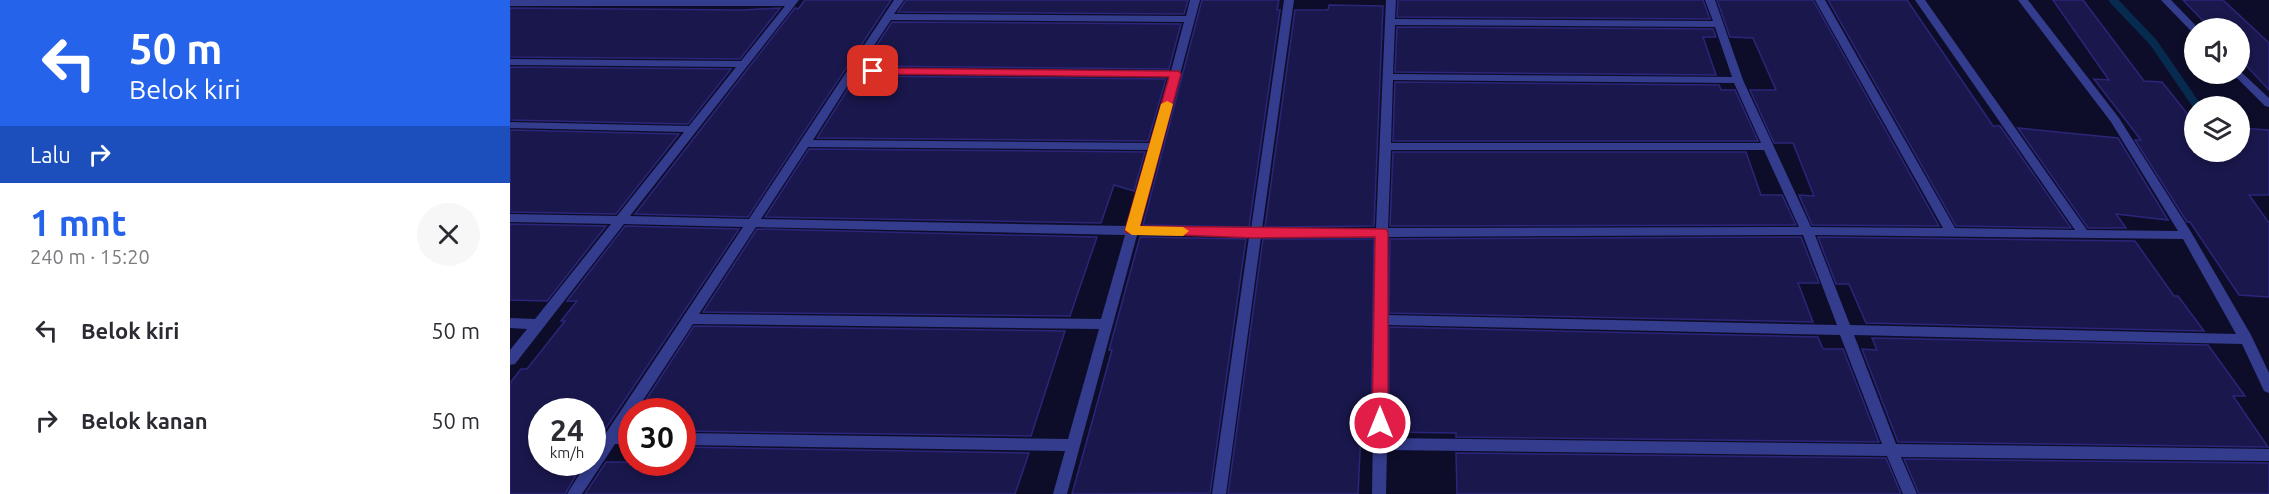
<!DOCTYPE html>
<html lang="id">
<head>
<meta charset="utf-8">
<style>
  body { margin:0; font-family:Ubuntu,sans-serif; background:#f7f7f7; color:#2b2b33; height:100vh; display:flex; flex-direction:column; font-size:22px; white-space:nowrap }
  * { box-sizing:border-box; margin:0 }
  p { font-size:20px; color:#7c7c81 }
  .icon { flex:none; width:33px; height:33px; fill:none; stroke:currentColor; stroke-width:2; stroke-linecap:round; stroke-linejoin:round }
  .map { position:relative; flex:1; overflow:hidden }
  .drawer { display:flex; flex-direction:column; background:#fff; width:510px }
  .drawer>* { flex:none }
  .guide { background:#2563eb; color:#fff; overflow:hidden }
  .tools { position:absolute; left:1674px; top:18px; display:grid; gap:12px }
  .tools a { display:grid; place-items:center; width:66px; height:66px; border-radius:50%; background:#fff; box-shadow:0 3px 9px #0003; font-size:30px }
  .speed { position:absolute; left:18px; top:398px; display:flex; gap:12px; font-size:30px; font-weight:700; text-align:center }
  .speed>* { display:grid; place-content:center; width:78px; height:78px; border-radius:50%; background:#fff; box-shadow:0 3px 9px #0003; line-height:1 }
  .speed small { font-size:15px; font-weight:400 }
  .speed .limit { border:9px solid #d22; background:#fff; color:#111 }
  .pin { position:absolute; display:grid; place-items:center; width:51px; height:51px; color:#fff; margin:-26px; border-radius:12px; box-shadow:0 3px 9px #0006 }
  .me { position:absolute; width:66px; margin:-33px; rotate:0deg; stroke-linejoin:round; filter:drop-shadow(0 0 4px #0008) }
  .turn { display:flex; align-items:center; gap:21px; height:126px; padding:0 30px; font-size:27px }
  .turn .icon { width:78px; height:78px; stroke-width:2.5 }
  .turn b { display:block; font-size:42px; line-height:51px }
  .then { display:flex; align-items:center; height:57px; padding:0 30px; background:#0003; gap:12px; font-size:22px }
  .round { display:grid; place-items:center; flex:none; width:63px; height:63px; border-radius:32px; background:#f7f7f7 }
  .summary { display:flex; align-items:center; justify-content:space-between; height:102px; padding:0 30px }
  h1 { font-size:36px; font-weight:700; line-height:45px; color:#2563eb }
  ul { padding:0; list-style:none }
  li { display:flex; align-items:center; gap:18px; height:90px; padding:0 30px }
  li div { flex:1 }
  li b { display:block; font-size:22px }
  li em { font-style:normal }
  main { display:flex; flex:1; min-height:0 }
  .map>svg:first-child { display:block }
</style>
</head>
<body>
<main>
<section class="drawer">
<div class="guide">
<div class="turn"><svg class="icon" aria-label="left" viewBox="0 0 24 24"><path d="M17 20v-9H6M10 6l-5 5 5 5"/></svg><div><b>50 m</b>Belok kiri</div></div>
<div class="then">Lalu<svg class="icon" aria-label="right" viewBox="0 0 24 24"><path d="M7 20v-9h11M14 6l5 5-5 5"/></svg></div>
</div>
<div class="summary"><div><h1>1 mnt</h1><p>240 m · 15:20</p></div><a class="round"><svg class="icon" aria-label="close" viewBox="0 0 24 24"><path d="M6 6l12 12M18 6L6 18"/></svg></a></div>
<ul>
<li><svg class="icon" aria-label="left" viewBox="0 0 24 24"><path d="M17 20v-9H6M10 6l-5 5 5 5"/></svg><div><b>Belok kiri</b></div><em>50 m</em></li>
<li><svg class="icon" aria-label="right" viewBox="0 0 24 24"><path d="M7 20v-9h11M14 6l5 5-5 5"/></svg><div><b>Belok kanan</b></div><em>50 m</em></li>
</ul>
</section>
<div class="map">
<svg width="1759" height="494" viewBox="0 0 1759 494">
  <rect width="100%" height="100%" fill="#0e0d29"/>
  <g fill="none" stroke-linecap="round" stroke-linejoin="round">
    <polyline stroke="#062b4e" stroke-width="8" points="1603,0 1643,42 1687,106"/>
  </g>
  <g fill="#1a174c" stroke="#2b267a" stroke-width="1.5">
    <polygon points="295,0 381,0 238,217 125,214 285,8 288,9"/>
    <polygon points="396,0 678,0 674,14 388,12"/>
    <polygon points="692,0 769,0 767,10 770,10 739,227 633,225"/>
    <polygon points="888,0 1193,0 1200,19 887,17"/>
    <polygon points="1207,0 1303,0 1429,226 1302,225 1289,195 1304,196 1283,143 1264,143 1240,90 1266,90 1243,38 1220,37"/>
    <polygon points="1318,0 1397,0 1483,126 1490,126 1561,228 1446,226"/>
    <polygon points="1543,0 1573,0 1634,81 1652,82 1684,122 1684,152 1730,152 1730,128 1759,130 1759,195 1739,195 1759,223 1759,297 1729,295 1680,222 1677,222 1625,140 1631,140 1584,79 1599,80"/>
    <polygon points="1673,0 1713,0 1759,43 1759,90 1730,59 1730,28 1700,28"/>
    <polygon points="819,5 873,6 864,226 755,227 785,10 818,10"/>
    <polygon points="0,8 233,10 270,8 230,59 0,57"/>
    <polygon points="382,22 671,24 659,69 353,66"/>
    <polygon points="887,27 1203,29 1206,37 1193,37 1206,75 885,72"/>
    <polygon points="0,67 221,69 178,124 0,120"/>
    <polygon points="346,76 656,79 638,141 307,138"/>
    <polygon points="885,82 1209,85 1211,90 1225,90 1248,141 883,141"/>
    <polygon points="1508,128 1608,138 1658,220 1606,214 1616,228 1578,228"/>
    <polygon points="0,130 169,134 106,214 0,212"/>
    <polygon points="299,149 635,152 624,191 604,185 591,223 255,217"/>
    <polygon points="883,152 1236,152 1251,195 1272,195 1286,225 880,226"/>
    <polygon points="0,224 96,226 37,301 0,300"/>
    <polygon points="115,226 229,229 82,449 82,411 32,411 32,462 74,462 55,494 0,494 0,383 11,369 17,369 55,321 51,321 67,301 57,301"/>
    <polygon points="247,229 587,237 560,316 193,312"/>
    <polygon points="630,237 736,239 700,493 562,494 602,350 599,350"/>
    <polygon points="1291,237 1309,283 1288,283 1303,322 879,313 880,239"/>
    <polygon points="1308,237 1625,241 1664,296 1668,296 1694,331 1356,323 1339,284 1326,284"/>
    <polygon points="753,239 864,239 861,432 851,432 848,494 718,494"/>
    <polygon points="184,326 555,331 521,436 172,431 172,410 130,409"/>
    <polygon points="879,327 1308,337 1313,349 1333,349 1369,442 946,437 946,433 879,432"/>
    <polygon points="1362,338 1698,345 1735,396 1723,396 1758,447 1388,442 1352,349 1367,350"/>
    <polygon points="172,447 519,453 505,494 75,494 96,462 172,462"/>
    <polygon points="946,453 1376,458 1391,494 947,494"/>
    <polygon points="1394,459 1759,463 1759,494 1409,494"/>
  </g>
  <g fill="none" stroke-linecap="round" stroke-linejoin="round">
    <g fill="#333c8d" fill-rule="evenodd">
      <path d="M0 0H289L120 216 239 219 384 0H394L384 14 676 16 680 0H690L629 227 741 229 774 0H784L752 229 866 228 876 0H886L885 19 1203 21 1195 0H1205L1233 80 1301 227 1433 228 1305 0H1315L1445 228 1565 230 1405 0H1415L1577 230 1668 231 1601 122 1508 0H1518L1609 118 1681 232 1741 335 1759 373V393L1754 391 1732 344 1344 335 1386 444 1759 449V461L1391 457 1407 494H1393L1377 456 877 450 876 494H862L866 237H751L716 494H702L739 237 627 235 557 494H543L555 451 172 445V433L558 439 589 329 183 324 126 411H122V418L113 432H122V444H105L72 494H57L77 462H82V454L233 227 114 224 5 364 0 365V350L17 329 0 328V318L25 319 101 224 0 222V214L107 216 174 132 0 128V122L179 126 226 67 0 65V59L231 61 275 6H0ZM381 20 674 22 661 71 349 68ZM885 25 1205 27 1222 77 883 74ZM345 74 659 77 640 143 303 140ZM883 80 1224 83 1251 143H881ZM298 147 638 150 617 226 251 219ZM881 150H1254L1289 227 878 228ZM246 227 615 235 591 319 189 314ZM1293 235 1327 325 877 315 878 237ZM1305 235 1673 239 1726 334 1340 325ZM877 325 1330 335 1372 444 877 438Z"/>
      <polygon points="1651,0 1661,0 1688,28 1684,28 1684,32 1681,31"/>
      <polygon points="1730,71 1759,98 1759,107 1755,106 1725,76 1724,74 1730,74"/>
    </g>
  </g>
  <polygon fill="#e11d48" stroke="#92132f" stroke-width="1.5" points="363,68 669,71 671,74 630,226 876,229 878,232 878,423 876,428 870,430 864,428 862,423 865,237 744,238 617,233 615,230 659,77 359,74 357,71"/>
  <polygon fill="#f59e0b" points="657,101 663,104 630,226 673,227 679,231 673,236 622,235 615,230 651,104"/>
</svg>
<div class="tools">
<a><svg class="icon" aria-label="sound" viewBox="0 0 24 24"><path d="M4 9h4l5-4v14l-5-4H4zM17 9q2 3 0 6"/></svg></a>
<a><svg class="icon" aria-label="layers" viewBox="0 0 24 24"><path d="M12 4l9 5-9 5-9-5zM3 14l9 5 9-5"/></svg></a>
</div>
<div class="speed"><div>24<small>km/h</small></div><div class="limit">30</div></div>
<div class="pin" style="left:363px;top:71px;background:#d93025"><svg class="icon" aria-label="arrive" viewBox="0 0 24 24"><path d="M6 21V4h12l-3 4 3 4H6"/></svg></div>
<svg class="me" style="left:870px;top:423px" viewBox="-20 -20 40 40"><circle r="17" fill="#e11d48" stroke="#fff" stroke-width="3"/><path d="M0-11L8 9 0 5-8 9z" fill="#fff"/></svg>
</div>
</main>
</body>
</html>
